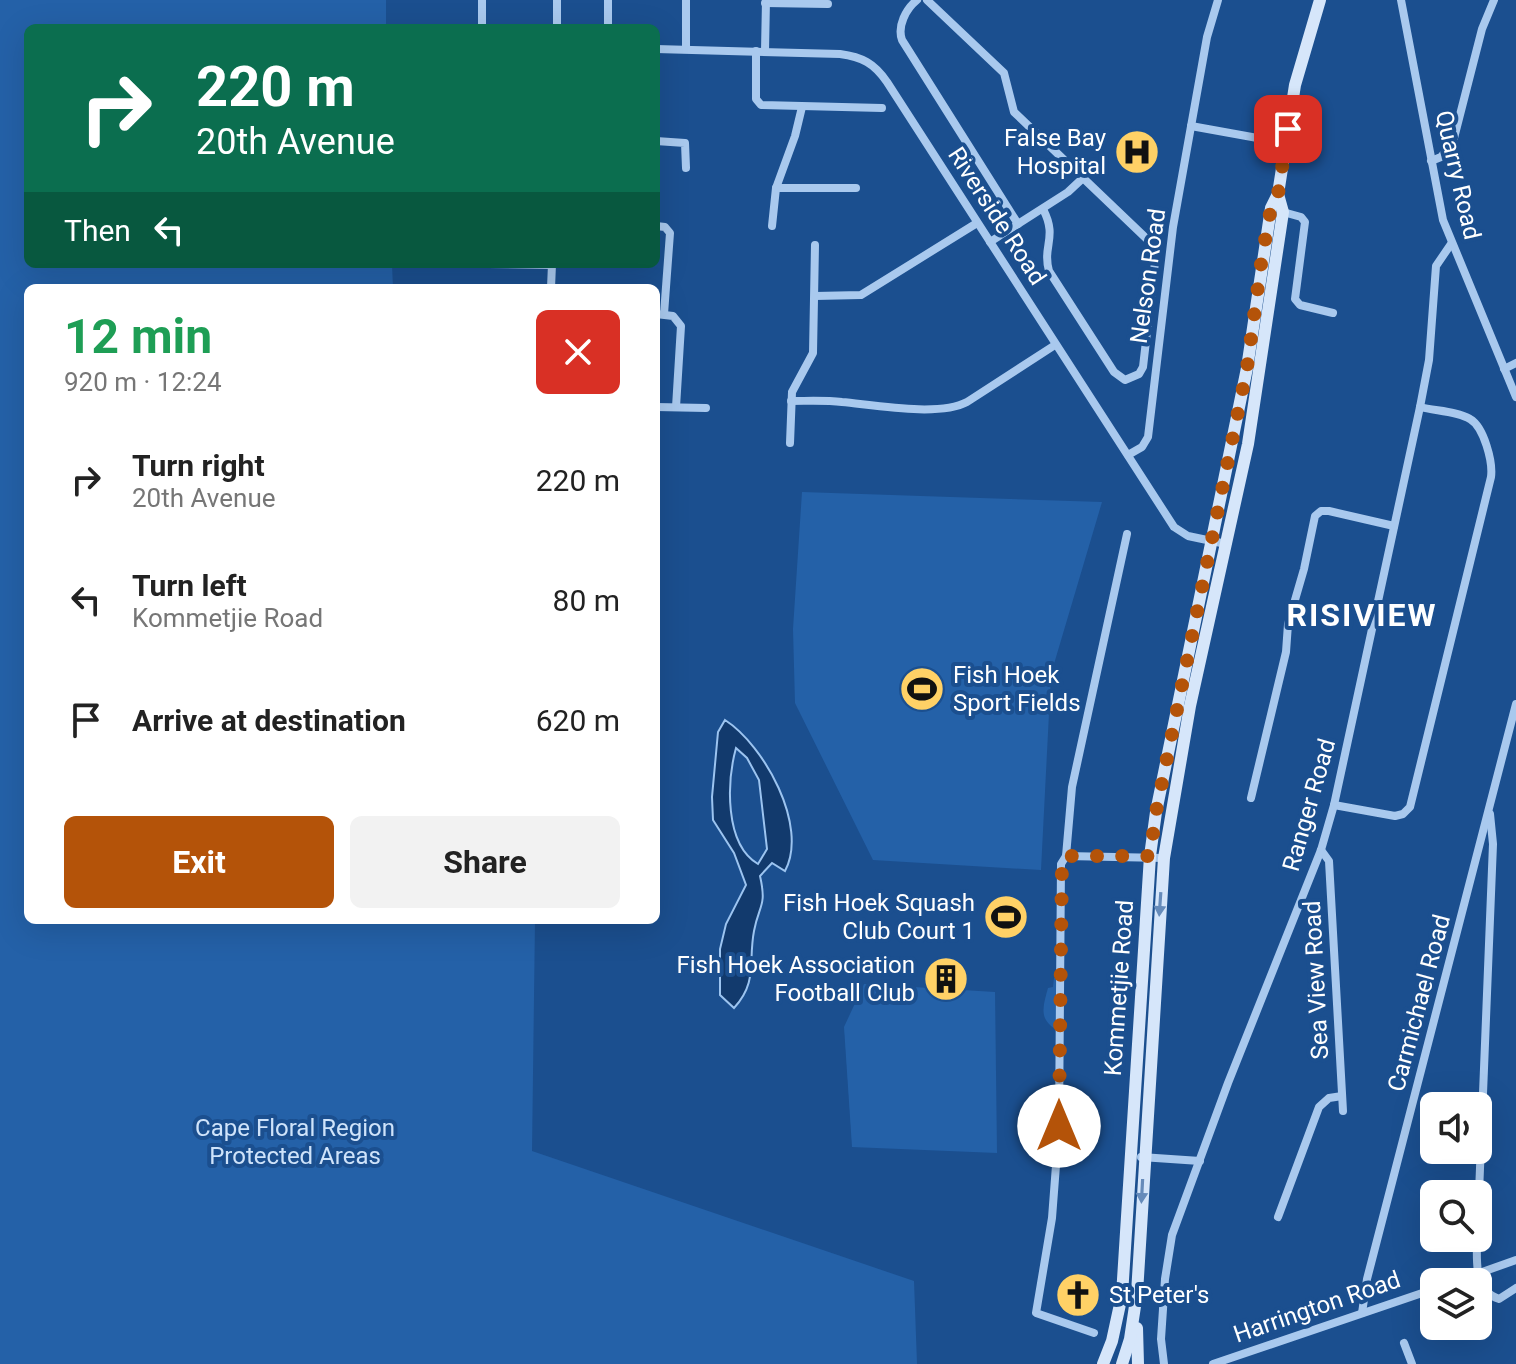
<!DOCTYPE html>
<html lang="en">
<head>
<meta charset="utf-8">
<style>
  body { margin:0; font-family:Roboto,sans-serif; background:#f2f2f2; color:#222; height:100vh; display:flex; flex-direction:column; font-size:30px; white-space:nowrap }
  * { box-sizing:border-box; margin:0 }
  p { font-size:26px; color:#767676 }
  .icon { flex:none; width:44px; height:44px; fill:none; stroke:currentColor; stroke-width:2; stroke-linecap:round; stroke-linejoin:round }
  .map { position:relative; flex:1; overflow:hidden }
  .side { position:absolute; left:24px; top:284px; width:636px; height:640px; display:flex; flex-direction:column; background:#fff; border-radius:12px; box-shadow:0 8px 32px #0002 }
  .side>* { flex:none }
  .guide { position:absolute; left:24px; top:24px; width:636px; height:244px; border-radius:12px; box-shadow:0 8px 32px #0002; background:#0b6e4f; color:#fff; overflow:hidden }
  .tools { position:absolute; left:1420px; top:1092px; display:grid; gap:16px }
  .tools a { display:grid; place-items:center; width:72px; height:72px; border-radius:12px; background:#fff; box-shadow:0 8px 32px #0002; font-size:40px }
  .pin { position:absolute; display:grid; place-items:center; width:68px; height:68px; color:#fff; margin:-34px; border-radius:16px; box-shadow:0 4px 12px #0006 }
  .me { position:absolute; width:88px; margin:-44px; rotate:0deg; stroke-linejoin:round; filter:drop-shadow(0 0 6px #0008) }
  .turn { display:flex; align-items:center; gap:28px; height:168px; padding:0 40px; font-size:36px }
  .turn .icon { width:104px; height:104px; stroke-width:2.5 }
  .turn b { display:block; font-size:56px; line-height:68px }
  .then { display:flex; align-items:center; height:76px; padding:0 40px; background:#0003; gap:16px; font-size:30px }
  .round { display:grid; place-items:center; flex:none; width:84px; height:84px; border-radius:12px; background:#f2f2f2 }
  .overview { display:flex; align-items:center; justify-content:space-between; height:136px; padding:0 40px }
  h1 { font-size:48px; font-weight:700; line-height:60px; color:#1e9e55 }
  .cta { display:flex; gap:16px; margin-top:auto; padding:16px 40px }
  .cta a { flex:1; height:92px; border-radius:12px; background:#b45309; color:#fff; font-size:32px; font-weight:700; line-height:92px; text-align:center }
  .cta a+a { background:#f2f2f2; color:#222 }
  ul { padding:0; list-style:none }
  li { display:flex; align-items:center; gap:24px; height:120px; padding:0 40px }
  li div { flex:1 }
  li b { display:block; font-size:30px }
  li em { font-style:normal }
  .map>svg:first-child { display:block }
</style>
</head>
<body>
<div class="map">
<svg width="1516" height="1364" viewBox="0 0 1516 1364">
  <rect width="100%" height="100%" fill="#1b4f8f"/>
  <g fill="#2461a8">
    <polygon points="0,0 386,0 386,28 28,28 28,264 392,264 393,288 28,288 28,920 535,920 532,1151 914,1281 917,1364 0,1364"/>
    <polygon points="802,492 1102,502 1051,674 1041,870 873,860 795,703 793,629"/>
    <path d="M1057 977V1026L1054 1028C1038 1018 1044 1003 1048 988L1053 987 1054 978Z"/>
    <polygon points="864,984 995,992 997,1153 852,1147 844,1027"/>
  </g>
  <path fill="#123a6d" stroke="#9cc4f0" stroke-width="2" fill-rule="evenodd" d="M725 720C764 745 809 826 785 871L772 863 760 876C767 907 759 904 754 931 748 962 758 982 734 1008L720 995V949L726 924 746 885 734 853 713 820 712 797 718 732ZM736 748 747 758 759 780 767 849 758 864C724 844 727 781 736 748Z"/>
  <g fill="none" stroke-linecap="round" stroke-linejoin="round">
    <g stroke="#a9c9ee" stroke-width="8">
      <path d="M917 0C906 9 897 26 902 40L1018 224"/>
      <path d="M927 0 1004 73 1014 112 1149 241 1155 262 1143 367 1139 374 1125 380 1114 372 1049 271C1042 245 1058 238 1043 209"/>
      <polyline points="1401,0 1443,220 1516,397"/>
      <polyline points="765,3 828,4"/>
      <polyline points="482,28 482,0"/>
      <polyline points="557,28 557,0"/>
      <polyline points="608,28 608,0"/>
      <path d="M656 49 840 54C862 57 874 63 887 82L1174 527 1188 536 1226 544"/>
      <polyline points="686,49 686,0"/>
      <polyline points="756,51 756,99 761,105 882,108"/>
      <polyline points="765,51 766,0"/>
      <polyline points="1191,126 1263,139"/>
      <polyline points="656,141 685,143 686,168"/>
      <polyline points="1431,161 1441,157 1453,142 1482,29 1494,0"/>
      <polyline points="776,188 856,188"/>
      <polyline points="1283,212 1301,217 1305,222 1295,299 1300,305 1333,313"/>
      <polyline points="656,226 665,227 670,233 664,314"/>
      <polyline points="772,226 776,188 795,136 802,107"/>
      <polyline points="990,242 1068,192 1083,178"/>
      <polyline points="489,264 552,265"/>
      <polyline points="551,288 552,264"/>
      <polyline points="815,296 861,295 977,223"/>
      <polyline points="656,314 673,316 681,326 676,407"/>
      <polyline points="1504,369 1516,363"/>
      <path d="M791 401C808 401 825 400 842 402 874 405 939 417 967 402L1055 345"/>
      <polyline points="656,407 706,408"/>
      <polyline points="790,443 792,392 813,353 815,245"/>
      <polyline points="1128,455 1142,447 1148,437 1173,227 1207,37 1218,0"/>
      <polyline points="1251,798 1286,652 1288,624 1304,569 1315,516 1321,511 1329,511 1394,526"/>
      <path d="M1334 805 1395 816 1403 814 1410 807 1491 477C1493 462 1484 427 1470 419 1457 411 1435 411 1420 407"/>
      <polyline points="1321,850 1329,861 1343,1111"/>
      <polyline points="1066,856 1164,858"/>
      <polyline points="1141,1157 1200,1161"/>
      <polyline points="1278,1217 1319,1107 1329,1098 1342,1096"/>
      <polyline points="1478,1218 1493,844 1490,814"/>
      <path d="M1477 1238C1477 1260 1473 1291 1499 1299L1516 1288"/>
      <polyline points="1454,1282 1516,1260"/>
      <polyline points="1362,1313 1367,1279 1516,704"/>
      <polyline points="1094,1333 1036,1313 1052,1218 1059,1126 1061,864 1066,856 1072,787 1127,534"/>
      <polyline points="1404,1343 1412,1364"/>
      <polyline points="1164,1364 1161,1339 1165,1279 1172,1235 1228,1083 1321,850 1334,805 1420,407 1429,360 1436,266 1451,244"/>
      <polyline points="1213,1364 1434,1289"/>
    </g>
    <g stroke="#d6e6fa" stroke-width="12">
      <polyline points="1137,1328 1138,1364"/>
      <polyline points="1103,1364 1112,1341 1122,1295 1150,856 1156,812 1247,368 1271,208 1278,194"/>
      <polyline points="1122,1364 1130,1339 1137,1293 1164,858 1190,706 1248,444 1283,212 1278,194 1295,85 1320,0"/>
    </g>
  </g>
  <defs><path id="oneway-solid" d="M-6-.8H1V-3.2L6.5 0L1 3.2V.8H-6Z" transform="scale(2)"/></defs>
  <g fill="#668bba">
    <use href="#oneway-solid" transform="translate(1160 904) rotate(94)"/>
    <use href="#oneway-solid" transform="translate(1142 1191) rotate(93)"/>
  </g>
  <g fill="none" stroke-linecap="round" stroke-linejoin="round">
    <polyline stroke="#b45309" stroke-width="14" stroke-dasharray="0 25.2" points="1059,1126 1062,861 1066,856 1150,856 1156,812 1247,368 1262,257 1271,208 1278,194 1288,129"/>
  </g>
  <defs>
    <g id="hospital-disc" transform="scale(2.3)"><circle r="9.5" fill="#ffd166" stroke="#1b4f8f"/><path d="M-5-5h3v3.5h4V-5h3V5h-3V1.5h-4V5h-3Z" fill="#111"/></g>
    <g id="stadium-disc" transform="scale(2.3)"><circle r="9.5" fill="#ffd166" stroke="#1b4f8f"/><path d="M0-5a6.5 5 0 1 0 0 10a6.5 5 0 1 0 0-10ZM-3.5-1.8h7v3.6h-7Z" fill="#111"/></g>
    <g id="building-disc" transform="scale(2.3)"><circle r="9.5" fill="#ffd166" stroke="#1b4f8f"/><path d="M-4-6H4V6H1V3H-1V6H-4ZM-2.5-4.3h1.7v1.8h-1.7ZM.8-4.3h1.7v1.8H.8ZM-2.5-1h1.7V.8h-1.7ZM.8-1h1.7V.8H.8Z" fill="#111"/></g>
    <g id="church-disc" transform="scale(2.3)"><circle r="9.5" fill="#ffd166" stroke="#1b4f8f"/><path d="M-1.2-6h2.4v3.5h3.3v2.4h-3.3V6h-2.4V-.1h-3.3v-2.4h3.3Z" fill="#111"/></g>
  </defs>
  <g fill-rule="evenodd">
    <use href="#hospital-disc" x="1137" y="152"/>
    <use href="#stadium-disc" x="922" y="689"/>
    <use href="#stadium-disc" x="1006" y="917"/>
    <use href="#building-disc" x="946" y="979"/>
    <use href="#church-disc" x="1078" y="1295"/>
  </g>
  <g text-anchor="middle" dominant-baseline="central" stroke-width="8" stroke-linejoin="round" paint-order="stroke">
    <g font-size="24" fill="#fff" stroke="#1b4f8f" text-anchor="end">
      <text x="1106" y="138">False Bay<tspan x="1106" dy="28">Hospital</tspan></text>
      <text x="953" y="675" text-anchor="start">Fish Hoek<tspan x="953" dy="28">Sport Fields</tspan></text>
      <text x="975" y="903">Fish Hoek Squash<tspan x="975" dy="28">Club Court 1</tspan></text>
      <text x="915" y="965">Fish Hoek Association<tspan x="915" dy="28">Football Club</tspan></text>
      <text x="1109" y="1295" text-anchor="start">St Peter's</text>
    </g>
    <g font-size="24" fill="#fff" stroke="#1b4f8f">
      <text transform="translate(1458 175) rotate(77)">Quarry Road</text>
      <text transform="translate(997 216) rotate(57)">Riverside Road</text>
      <text transform="translate(1148 276) rotate(-82)">Nelson Road</text>
      <text transform="translate(1309 805) rotate(-74)">Ranger Road</text>
      <text transform="translate(1316 980) rotate(-93)">Sea View Road</text>
      <text transform="translate(1119 988) rotate(-86)">Kommetjie Road</text>
      <text transform="translate(1419 1003) rotate(-75)">Carmichael Road</text>
      <text transform="translate(1317 1307) rotate(-19)">Harrington Road</text>
    </g>
    <g font-size="24" fill="#cfe3fa" stroke="#1b4f8f">
      <text x="295" y="1128">Cape Floral Region<tspan x="295" dy="28">Protected Areas</tspan></text>
    </g>
    <g font-size="32" font-weight="bold" letter-spacing="2" fill="#fff" stroke="#1b4f8f">
      <text x="1362" y="615">RISIVIEW</text>
    </g>
  </g>
</svg>
<div class="tools">
<a><svg class="icon" aria-label="sound" viewBox="0 0 24 24"><path d="M4 9h4l5-4v14l-5-4H4zM17 9q2 3 0 6"/></svg></a>
<a><svg class="icon" aria-label="search" viewBox="0 0 24 24"><circle cx="10" cy="10" r="6"/><path d="M15 15l6 6"/></svg></a>
<a><svg class="icon" aria-label="layers" viewBox="0 0 24 24"><path d="M12 4l9 5-9 5-9-5zM3 14l9 5 9-5"/></svg></a>
</div>
<div class="pin" style="left:1288px;top:129px;background:#d93025"><svg class="icon" aria-label="arrive" viewBox="0 0 24 24"><path d="M6 21V4h12l-3 4 3 4H6"/></svg></div>
<svg class="me" style="left:1059px;top:1126px" viewBox="-20 -20 40 40"><circle r="19" fill="#fff"/><path d="M0-13L10 11 0 6-10 11z" fill="#b45309"/></svg>
<div class="guide">
<div class="turn"><svg class="icon" aria-label="right" viewBox="0 0 24 24"><path d="M7 20v-9h11M14 6l5 5-5 5"/></svg><div><b>220 m</b>20th Avenue</div></div>
<div class="then">Then<svg class="icon" aria-label="left" viewBox="0 0 24 24"><path d="M17 20v-9H6M10 6l-5 5 5 5"/></svg></div>
</div>
<section class="side">
<div class="overview"><div><h1>12 min</h1><p>920 m · 12:24</p></div><a class="round" style="background:#d93025;color:#fff"><svg class="icon" aria-label="close" viewBox="0 0 24 24"><path d="M6 6l12 12M18 6L6 18"/></svg></a></div>
<ul>
<li><svg class="icon" aria-label="right" viewBox="0 0 24 24"><path d="M7 20v-9h11M14 6l5 5-5 5"/></svg><div><b>Turn right</b><p>20th Avenue</p></div><em>220 m</em></li>
<li><svg class="icon" aria-label="left" viewBox="0 0 24 24"><path d="M17 20v-9H6M10 6l-5 5 5 5"/></svg><div><b>Turn left</b><p>Kommetjie Road</p></div><em>80 m</em></li>
<li><svg class="icon" aria-label="arrive" viewBox="0 0 24 24"><path d="M6 21V4h12l-3 4 3 4H6"/></svg><div><b>Arrive at destination</b></div><em>620 m</em></li>
</ul>
<div class="cta"><a>Exit</a><a>Share</a></div>
</section>
</div>
</body>
</html>
